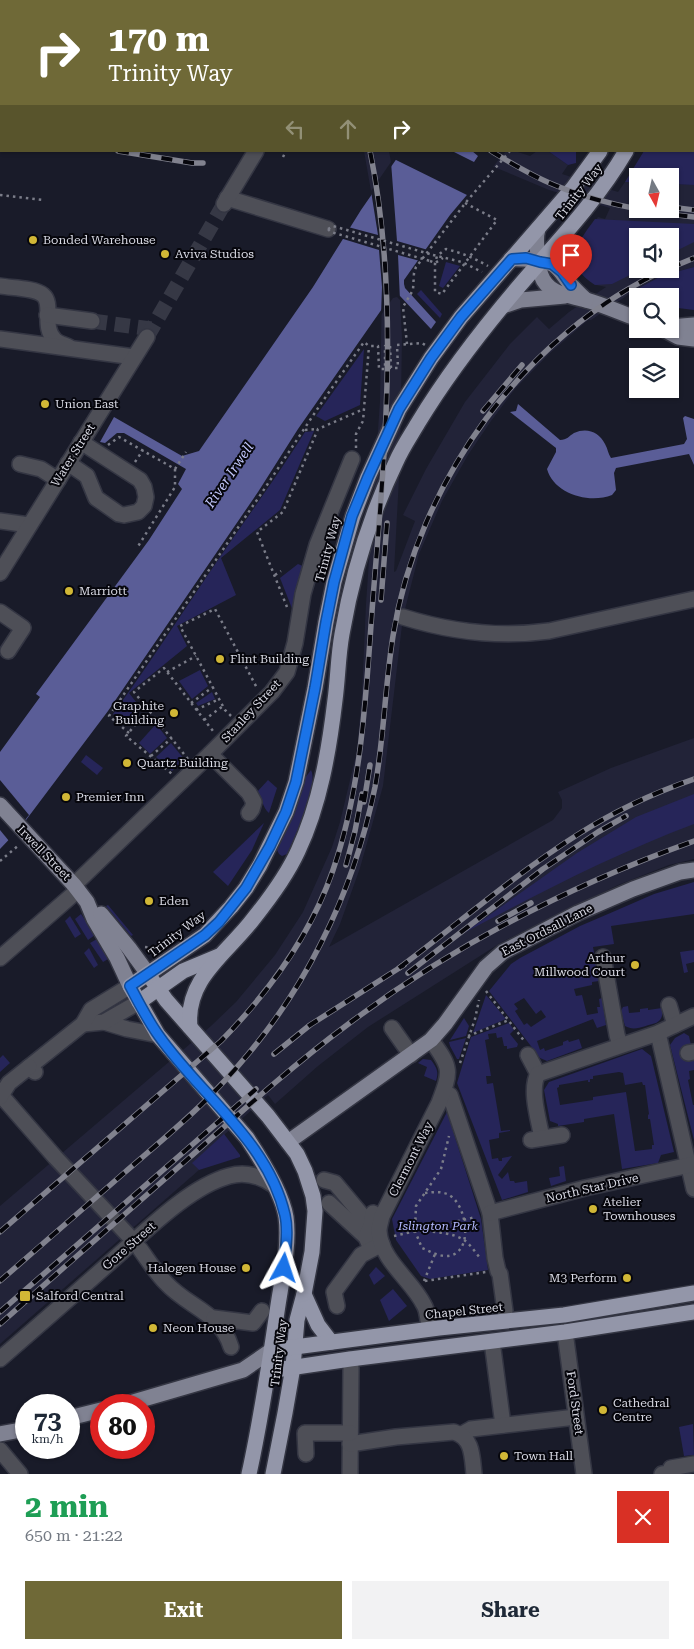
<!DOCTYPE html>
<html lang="en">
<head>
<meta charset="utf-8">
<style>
  body { margin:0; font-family:"Roboto Serif",serif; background:#f2f2f3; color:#1f2937; height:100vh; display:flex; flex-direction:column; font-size:19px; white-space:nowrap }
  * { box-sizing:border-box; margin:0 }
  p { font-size:16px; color:#747a83 }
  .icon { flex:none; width:28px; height:28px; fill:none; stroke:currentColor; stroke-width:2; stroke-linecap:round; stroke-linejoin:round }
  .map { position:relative; height:1474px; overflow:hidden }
  .panel { display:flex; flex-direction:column; background:#fff; flex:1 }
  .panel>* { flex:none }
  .guide { position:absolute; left:0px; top:0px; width:695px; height:152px; box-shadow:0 1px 4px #0004; background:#6f6937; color:#fff; overflow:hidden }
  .needle { width:32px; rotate:172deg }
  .fabs { position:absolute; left:629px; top:168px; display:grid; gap:10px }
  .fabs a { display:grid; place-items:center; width:50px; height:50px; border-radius:0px; background:#fff; box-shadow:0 1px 4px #0004; font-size:25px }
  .speed { position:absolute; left:15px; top:1394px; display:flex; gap:10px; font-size:25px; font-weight:700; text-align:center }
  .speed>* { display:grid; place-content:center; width:65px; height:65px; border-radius:50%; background:#fff; box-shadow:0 1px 4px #0004; line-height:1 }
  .speed small { font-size:12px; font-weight:400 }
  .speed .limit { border:8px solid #d22; background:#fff; color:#111 }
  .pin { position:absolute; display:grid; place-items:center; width:42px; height:42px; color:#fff; margin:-51px -21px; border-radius:50% 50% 50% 0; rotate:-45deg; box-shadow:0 0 5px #0007 }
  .pin .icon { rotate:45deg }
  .me { position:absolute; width:55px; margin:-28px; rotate:5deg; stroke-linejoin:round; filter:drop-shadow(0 0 4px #0008) }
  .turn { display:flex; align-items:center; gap:18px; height:105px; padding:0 25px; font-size:22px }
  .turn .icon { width:65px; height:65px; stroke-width:2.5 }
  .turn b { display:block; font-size:35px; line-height:42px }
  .lanes { display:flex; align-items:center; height:48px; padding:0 25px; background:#0003; justify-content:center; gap:25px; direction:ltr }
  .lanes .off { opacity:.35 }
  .round { display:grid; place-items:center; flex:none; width:52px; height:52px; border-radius:0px; background:#f2f2f3 }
  .overview { display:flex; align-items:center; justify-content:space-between; height:85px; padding:0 25px }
  h1 { font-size:30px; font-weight:700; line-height:38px; color:#1e9e55 }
  .cta { display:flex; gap:10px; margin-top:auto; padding:10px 25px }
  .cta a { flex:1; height:58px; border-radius:0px; background:#6f6937; color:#fff; font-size:20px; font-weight:700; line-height:58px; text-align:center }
  .cta a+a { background:#f2f2f3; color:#1f2937 }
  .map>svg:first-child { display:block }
</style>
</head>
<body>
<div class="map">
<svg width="694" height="1474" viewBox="0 0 694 1474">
  <rect width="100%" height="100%" fill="#191b29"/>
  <path fill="#222338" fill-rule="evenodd" d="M364 151H389L391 162 397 238 402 338 400 459 394 572 396 571 415 521 403 515 426 469 465 402 510 344 537 317 549 329 569 312 606 287 596 285 592 225 598 217 605 219 610 208 549 190 499 169 476 160 472 151H515L530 156 537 151H548L568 165 562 174 618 192 625 182H637L638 209H670V184L694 185V267L661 276 632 292 591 320H588L549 354 515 389 491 421 468 455 442 501 419 554 403 617 383 786 360 868 340 924 329 947 553 820 562 808V800L558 792 611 768 694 738V859L669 865 618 885 502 942 368 1027 318 1066 275 1104 268 1095 193 1163 199 1170 0 1344V1206L211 1026 236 1002 275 955 303 912 332 847 340 822 357 751 362 694 366 604 380 401 382 287 372 197ZM638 236H670V269H638Z"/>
  <g fill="#262559" fill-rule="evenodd">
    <polygon points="694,145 694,185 670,184 670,176 638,176 637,182 625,182 644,151 694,151"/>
    <polygon points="548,151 576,151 576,163 568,165"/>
    <path d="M595 219 694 224V242L670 254V236H638V269H642L612 284 595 285C561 263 576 245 595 219Z"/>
    <polygon points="446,262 460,266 443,288 439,286"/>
    <polygon points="694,267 694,310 670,307 670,296 638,296 637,299 634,298 632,292 661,276"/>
    <polygon points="421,290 442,314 440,318 417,294"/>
    <polygon points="364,349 360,405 325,421 316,416"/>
    <path d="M314 431 280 510 221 558 236 595 177 626 187 646 129 693 140 707 126 726 113 714C150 663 184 610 220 557 248 516 278 475 305 432Z"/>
    <polygon points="298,564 305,567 293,611 280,578"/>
    <polygon points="200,670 208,686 192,699 179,681"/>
    <polygon points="212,692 215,699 198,706 196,703"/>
    <polygon points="156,724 167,738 150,754 139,743"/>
    <polygon points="171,743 184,759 172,771 156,757"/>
    <polygon points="86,755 103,768 97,775 81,762"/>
    <path d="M311 770C319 784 294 839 287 854L282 856 279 854 277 850 296 807 305 778Z"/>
    <path d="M268 780 277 788 269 813C262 807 263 799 257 792Z"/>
    <path d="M694 794V824C614 854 539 893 464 933L577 853 636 817Z"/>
    <polygon points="264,823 252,850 228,886 213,872"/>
    <path d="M694 882V914L611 926 614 944 593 947 599 981 592 982V985L574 989 576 996 582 995 587 1015 598 1013 597 1007H600L599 999 602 998 606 1025 597 1028 593 1019 537 1041 540 1050 544 1048 545 1051 563 1045V1042L568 1040 569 1042 579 1039 582 1048 547 1061 540 1058 489 991 511 964 520 958 580 926 615 911 654 894ZM524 998 536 1014 541 1010 546 1017 531 1027 527 1023 524 1025 515 1011 518 1009 514 1004Z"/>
    <polygon points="108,905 133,935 131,936 106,906"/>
    <polygon points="81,914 95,935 88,940 75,919"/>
    <polygon points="70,916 81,934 75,938 65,921"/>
    <polygon points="97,939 108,959 103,962 90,943"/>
    <polygon points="89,948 98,965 94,968 84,953"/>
    <polygon points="694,950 694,962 686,964 688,972 684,973 680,952"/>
    <polygon points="486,995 506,1019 473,1033"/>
    <path d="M628 1006 629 1013 640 1012V1009L648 1008V1010L662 1008C663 1015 662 1020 656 1023 646 1025 635 1032 625 1026L621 1011 623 1007Z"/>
    <polygon points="464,1018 469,1026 466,1036 450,1040"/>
    <polygon points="509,1023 514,1030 510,1034 518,1044 517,1047 507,1049 507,1046 504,1046 502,1037 497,1038 496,1033 488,1034 489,1039 485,1040 491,1076 486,1076 487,1084 493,1083 501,1131 510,1130 510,1131 499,1133 499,1138 489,1140 492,1159 498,1158 499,1161 502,1161 502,1158 512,1156 498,1175 502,1179 508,1172 510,1181 514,1181 515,1183 527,1181 528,1192 502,1200 457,1083 471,1037"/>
    <polygon points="684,1033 689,1036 694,1059 694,1070 689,1071 690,1079 688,1080 693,1105 694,1105 694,1140 670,1045 675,1038"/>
    <polygon points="466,1038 459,1059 457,1059 450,1046 449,1042"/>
    <path d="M642 1049 651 1056 674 1152 661 1155 658 1163 622 1169 614 1114 584 1119V1122L558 1126V1124L550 1121 544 1090 549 1082ZM619 1072 623 1073 625 1085 642 1082 643 1085H645L649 1114 648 1115V1119H650L654 1145H652V1149L635 1151 626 1092 593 1097V1100L560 1105 557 1088 559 1087V1085L588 1080V1082H590V1079H593V1076Z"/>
    <polygon points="3,1055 10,1063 0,1072 0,1058"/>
    <path d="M423 1059 431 1060C437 1068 439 1072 436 1081L424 1076 427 1067 418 1063Z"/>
    <polygon points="447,1112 481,1219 488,1270 430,1279 421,1276 396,1240 392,1219"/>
    <polygon points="224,1134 240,1155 240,1157 199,1170 192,1163"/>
    <polygon points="564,1166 566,1181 551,1186 549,1178 560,1176 559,1167"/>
    <polygon points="376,1267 385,1276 374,1285 369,1275"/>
    <polygon points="393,1289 407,1306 389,1321 380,1300"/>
    <polygon points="693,1424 694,1455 684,1456 679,1427"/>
  </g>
  <g fill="#5a5d97">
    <polygon points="402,151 504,151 450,215 404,280 404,284 405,288 436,322 431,329 400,296 398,295 391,296 298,429 258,492 108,711 20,828 0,849 0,752 40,697 36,694 149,540 182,489 178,484 186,469 124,433 117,433 105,443 100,442 114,417 182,456 199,451 313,287 361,210"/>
    <path d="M518 404 560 440C567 440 569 436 574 433 587 427 599 432 605 444 608 449 608 454 611 458L684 444 687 439 683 418 685 416 694 419V465L689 454 616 468 614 473 616 490 612 495C589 504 554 494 547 469L556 452V448L510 412 516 411Z"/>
  </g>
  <g fill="#191b29">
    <polygon points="399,151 452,151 474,162 478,156 472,151 506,151 469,196 394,159"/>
    <polygon points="391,162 397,241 428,250 420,261 398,255 400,300 397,297 393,298 381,315 382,287 379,250 340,238 348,227 378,235 371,191"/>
    <polygon points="0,780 29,815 9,841 0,830"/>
  </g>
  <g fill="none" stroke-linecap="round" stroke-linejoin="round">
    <g stroke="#363845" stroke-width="15" stroke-dasharray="15 8" stroke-linecap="butt">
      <polyline points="92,321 151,329"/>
      <polyline points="147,337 224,204"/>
    </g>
    <g stroke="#343643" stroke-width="18">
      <g id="minor">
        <polyline points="172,1 173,0"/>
        <polyline points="0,73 1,72"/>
        <polyline points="227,198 328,229"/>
        <polyline points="224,204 256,151"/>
        <path d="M0 286C11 288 35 288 43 295 54 304 41 327 55 340 58 343 65 345 69 347"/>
        <polyline points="47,315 92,321"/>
        <polyline points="0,339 134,357"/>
        <polyline points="68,463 87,476 96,498 119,514 124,515 138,512 144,506 146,497 144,487 140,480 81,442"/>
        <polyline points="20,464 41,469 58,480"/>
        <polyline points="0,521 29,525"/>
        <polyline points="0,573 147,337"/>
        <polyline points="0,612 23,628 8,651"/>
        <path d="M403 617C451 632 498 638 549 631L694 599"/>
        <polyline points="210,754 249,793 254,802 252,809 249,813"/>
        <polyline points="74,885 210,754 272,692 287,672 295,643 303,594 317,545 352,459"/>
        <polyline points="603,957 617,1035 620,1045"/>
        <polyline points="0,958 78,890"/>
        <polyline points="669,1005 675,1025"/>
        <polyline points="104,1022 127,1029 158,1035"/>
        <polyline points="83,1024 104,1022 139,1002"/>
        <polyline points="392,1028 411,1055"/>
        <polyline points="658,1033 694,1189"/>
        <polyline points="688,1053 694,1052"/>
        <polyline points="528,1055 538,1074"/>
        <polyline points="35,1072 29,1067 83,1024 91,1010 130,986"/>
        <polyline points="0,1094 55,1157 128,1235"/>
        <polyline points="450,1095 490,1213 495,1258 498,1271 500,1274 505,1311"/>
        <polyline points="0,1097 9,1083 29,1067"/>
        <path d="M542 1138C539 1121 529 1089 538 1074L658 1033 694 1016"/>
        <polyline points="531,1140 562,1135"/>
        <polyline points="324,1180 335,1183 371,1226"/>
        <polyline points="329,1203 366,1237 369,1244"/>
        <polyline points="490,1213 585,1188 694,1164"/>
        <polyline points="366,1237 371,1226 373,1213"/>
        <path d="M140 1249C148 1260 156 1273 166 1283 188 1307 221 1313 231 1347"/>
        <polyline points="337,1306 334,1292 361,1255 382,1244"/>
        <polyline points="214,1318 253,1323 262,1311"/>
        <path d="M428 1320C427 1315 427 1310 424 1305 412 1280 381 1261 379 1231 379 1226 381 1221 382 1216L439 1103C451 1071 452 1068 431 1040"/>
        <polyline points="565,1332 584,1474"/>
        <polyline points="493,1349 503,1425"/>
        <path d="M0 1359C38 1326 77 1292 115 1258 146 1231 189 1187 229 1176 246 1171 261 1176 275 1186"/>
        <polyline points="350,1359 351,1368 350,1474"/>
        <polyline points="462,1434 471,1429 576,1417"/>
        <path d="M350 1444 396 1437 454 1432C473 1438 472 1456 474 1474"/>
        <polyline points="0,1450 20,1474"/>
        <polyline points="306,1454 305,1433 350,1433"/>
        <polyline points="662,1474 670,1473 671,1468 694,1464"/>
      </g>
    </g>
    <g stroke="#343643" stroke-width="18">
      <g id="major">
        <polyline points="16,0 25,1"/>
        <polyline points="350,1 351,0"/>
        <path d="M538 229C535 239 537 249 539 259 540 265 539 270 541 275 548 295 569 295 586 300 604 305 621 313 638 319"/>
        <path d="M511 259C520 258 548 261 554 265 562 271 565 279 572 286 576 291 581 295 586 300"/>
        <polyline points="562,272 560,259 564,237"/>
        <polyline points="503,306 521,300 565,296"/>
        <polyline points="670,327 694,325"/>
        <polyline points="663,329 678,337 694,339"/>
        <polyline points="0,805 74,885 87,902 94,919 117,958 130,986"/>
        <polyline points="101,914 129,948 148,974"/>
        <polyline points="288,1142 431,1040 445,1024 486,967 503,952 578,913 633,889 680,872 694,870"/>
        <polyline points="123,1405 243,1370 272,1350"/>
        <polyline points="69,1418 101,1410"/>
        <polyline points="0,1434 26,1429"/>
      </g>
    </g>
    <g stroke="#343643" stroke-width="18">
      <g id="highway">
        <polyline points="626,0 626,1"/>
        <polyline points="645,0 645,1"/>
        <polyline points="148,974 166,1000 268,1116 297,1154 305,1171 313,1196 315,1211 312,1252 304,1294 297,1320 293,1367 285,1413 273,1474"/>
        <polyline points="139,1002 183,971 219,956"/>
        <path d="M190 1027C185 978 228 953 254 918 270 898 287 875 298 851 320 804 329 751 335 700 338 678 338 656 342 634 352 575 370 516 396 462 402 448 411 435 418 423 453 365 495 313 540 262 571 227 602 192 626 151"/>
        <polyline points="304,1294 318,1325 331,1342"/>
        <polyline points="272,1350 439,1328 564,1315 694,1293"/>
        <polyline points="269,1371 350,1359 565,1332 694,1312"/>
        <path d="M249 1474C261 1420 269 1366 277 1312 281 1283 290 1246 286 1217 282 1192 261 1159 247 1138L158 1035 130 986 205 935 231 907 246 888 260 865 286 812 296 782 315 688 326 622 334 582 353 516 368 477 399 409 431 358 461 317 573 188 600 151"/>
      </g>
    </g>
    <g stroke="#7b7d89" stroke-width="2.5" stroke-dasharray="2.5 4" stroke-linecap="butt">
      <polyline points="592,0 592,1"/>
      <polyline points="675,1 676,0"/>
      <polyline points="679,1 680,0"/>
      <polyline points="0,33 1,33"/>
      <polyline points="283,157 286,151"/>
      <polyline points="0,195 43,200"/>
      <path d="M465 203 497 220 442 294 435 292V263L437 256 446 249C462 253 474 258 488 266"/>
      <polyline points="433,255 462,262 482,272"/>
      <polyline points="430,261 435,263 443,258"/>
      <polyline points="407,344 403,307 413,290 414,273 416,267 467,201 510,151"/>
      <polyline points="305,430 318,429"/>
      <polyline points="108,445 119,437 175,469 175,487 137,548"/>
      <polyline points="356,448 356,434 363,421 369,346"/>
      <polyline points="135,462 143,450"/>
      <polyline points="175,469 186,452"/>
      <polyline points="275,575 281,571"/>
      <polyline points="287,607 257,532 283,512 318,429 364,409"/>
      <polyline points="167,672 196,656"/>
      <polyline points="191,703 213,687"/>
      <polyline points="148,709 126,736 172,774"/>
      <polyline points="196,710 219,699"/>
      <polyline points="231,716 225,710 180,626 215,609 257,688"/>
      <polyline points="204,720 223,706"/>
      <polyline points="129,733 109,716 261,494 320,405 364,342 369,346 378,346 379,369 385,369 385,346 390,345 391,368 398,368 397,345 422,343 425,345"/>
      <polyline points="151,756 172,738"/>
      <polyline points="188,759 134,692 164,668 213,731"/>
      <polyline points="0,861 19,845"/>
      <polyline points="145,947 159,949"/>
      <polyline points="486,991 525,1042"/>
      <polyline points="468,1036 509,1020"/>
      <polyline points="460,1063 475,1019 479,1000"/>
      <path d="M425 1193C433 1192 442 1191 449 1195 468 1205 475 1258 444 1256 436 1255 429 1251 422 1248L415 1231 416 1206 441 1169 449 1136"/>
      <path d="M420 1231C434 1232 451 1232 464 1240 470 1244 475 1252 480 1258"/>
      <polyline points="394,1236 476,1217"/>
      <polyline points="424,1281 435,1254"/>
      <polyline points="425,1281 486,1272"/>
    </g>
    <use href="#minor" stroke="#4e4f57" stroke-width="15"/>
    <use href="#major" stroke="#808292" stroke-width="15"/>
    <use href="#highway" stroke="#9396a9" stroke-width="15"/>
    <g stroke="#81828e" stroke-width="5.5">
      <g id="rail">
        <polyline points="310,0 311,1"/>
        <polyline points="320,0 321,1"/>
        <polyline points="334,0 335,1"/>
        <polyline points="345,0 346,1"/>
        <polyline points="0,133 1,133"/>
        <polyline points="118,151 192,163 203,163"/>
        <path d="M491 151C511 163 530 175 552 184 596 203 646 212 694 217"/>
        <polyline points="670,207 694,210"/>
        <polyline points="670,268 694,258"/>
        <polyline points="483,411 522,365"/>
        <polyline points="381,600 387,523"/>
        <polyline points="364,802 370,765"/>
        <polyline points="346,865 355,831 362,794"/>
        <polyline points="498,921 531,903"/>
        <path d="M399 968C458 924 514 875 577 835 613 812 653 793 694 779"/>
        <polyline points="408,973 543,869 598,832 626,816"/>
        <polyline points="274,1054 310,1025 404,965"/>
        <path d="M0 1232 221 1041C269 992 310 937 333 870 363 783 366 690 373 598 385 450 400 298 370 151"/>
        <path d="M0 1281C41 1245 83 1209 124 1173 155 1146 186 1121 214 1092 257 1048 294 997 321 943 346 894 364 841 375 787 384 737 385 686 393 636 417 483 525 333 667 269"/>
        <polyline points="0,1312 256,1089"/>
        <path d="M0 1324C63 1268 127 1212 190 1157 241 1112 292 1066 347 1025 452 946 571 885 694 841"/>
      </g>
    </g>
    <use href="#rail" stroke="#06060c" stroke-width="4" stroke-dasharray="11" stroke-linecap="butt"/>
    <g stroke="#7b7d89" stroke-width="2.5" stroke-dasharray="2.5 4" stroke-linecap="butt">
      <polyline points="328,229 333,226 433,255"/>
      <polyline points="328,229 331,232 430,261"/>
    </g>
  </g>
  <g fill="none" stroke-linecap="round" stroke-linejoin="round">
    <g stroke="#114b97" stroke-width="12">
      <path id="route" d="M284 1268C285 1252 289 1232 285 1215 268 1141 201 1096 159 1036 148 1021 139 1003 130 986L205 935 219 922 246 888 270 846 286 812 296 782 315 688 326 622 334 582 352 516 368 477 399 409 431 358 461 317 512 259 526 258 540 262 552 264 562 272 571 285"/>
    </g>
    <use href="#route" stroke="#1a73e8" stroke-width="9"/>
  </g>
  <g fill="#d1b736" stroke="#06060c" stroke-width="2">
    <circle cx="33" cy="240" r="5"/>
    <circle cx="165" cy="254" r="5"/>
    <circle cx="45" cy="404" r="5"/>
    <circle cx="69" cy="591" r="5"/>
    <circle cx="220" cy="659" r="5"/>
    <circle cx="174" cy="713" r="5"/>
    <circle cx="127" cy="763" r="5"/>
    <circle cx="66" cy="797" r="5"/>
    <circle cx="149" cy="901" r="5"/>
    <circle cx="635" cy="965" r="5"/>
    <circle cx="593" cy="1209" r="5"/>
    <circle cx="246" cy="1268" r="5"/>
    <circle cx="627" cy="1278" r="5"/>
    <rect x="19" y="1290" width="12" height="12" rx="2.5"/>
    <circle cx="153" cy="1328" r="5"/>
    <circle cx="603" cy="1410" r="5"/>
    <circle cx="504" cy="1456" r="5"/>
  </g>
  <g text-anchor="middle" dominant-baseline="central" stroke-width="4" stroke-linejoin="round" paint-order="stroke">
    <g font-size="12" fill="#d8d9e3" stroke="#06060c">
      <text transform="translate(579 192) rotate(-52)">Trinity Way</text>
      <text transform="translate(73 455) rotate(-58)">Water Street</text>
      <text transform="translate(328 549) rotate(-75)">Trinity Way</text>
      <text transform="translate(251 711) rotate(-47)">Stanley Street</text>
      <text transform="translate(44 853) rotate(46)">Irwell Street</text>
      <text transform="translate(547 930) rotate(-27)">East Ordsall Lane</text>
      <text transform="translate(177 934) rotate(-37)">Trinity Way</text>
      <text transform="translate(411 1159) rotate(-63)">Clermont Way</text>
      <text transform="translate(592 1188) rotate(-13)">North Star Drive</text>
      <text transform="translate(129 1246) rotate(-41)">Gore Street</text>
      <text transform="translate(464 1311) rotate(-6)">Chapel Street</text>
      <text transform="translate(279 1353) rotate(-83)">Trinity Way</text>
      <text transform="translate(575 1403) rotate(82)">Ford Street</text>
    </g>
    <g font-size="12" fill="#d8d9e3" stroke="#06060c" text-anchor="start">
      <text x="43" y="240">Bonded Warehouse</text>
      <text x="175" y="254">Aviva Studios</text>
      <text x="55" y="404">Union East</text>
      <text x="79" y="591">Marriott</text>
      <text x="230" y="659">Flint Building</text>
      <text x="164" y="706" text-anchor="end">Graphite<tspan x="164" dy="14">Building</tspan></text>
      <text x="137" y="763">Quartz Building</text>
      <text x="76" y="797">Premier Inn</text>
      <text x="159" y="901">Eden</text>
      <text x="625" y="958" text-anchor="end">Arthur<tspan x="625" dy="14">Millwood Court</tspan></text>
      <text x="603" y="1202">Atelier<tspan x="603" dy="14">Townhouses</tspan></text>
      <text x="236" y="1268" text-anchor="end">Halogen House</text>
      <text x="617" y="1278" text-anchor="end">M3 Perform</text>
      <text x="36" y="1296">Salford Central</text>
      <text x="163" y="1328">Neon House</text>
      <text x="613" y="1403">Cathedral<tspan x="613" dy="14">Centre</tspan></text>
      <text x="514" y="1456">Town Hall</text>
    </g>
    <g font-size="12" font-style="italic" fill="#b3b9fe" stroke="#06060c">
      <text x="438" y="1226">Islington Park</text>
    </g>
    <g font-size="14" font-style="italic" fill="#c1c6fa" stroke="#06060c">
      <text transform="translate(229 475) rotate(-56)">River Irwell</text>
    </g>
  </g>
</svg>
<div class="fabs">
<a><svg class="needle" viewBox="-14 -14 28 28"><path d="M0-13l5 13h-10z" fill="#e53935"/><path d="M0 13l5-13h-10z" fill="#747a83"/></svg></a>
<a><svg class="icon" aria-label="sound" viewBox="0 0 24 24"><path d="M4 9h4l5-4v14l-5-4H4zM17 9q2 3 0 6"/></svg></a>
<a><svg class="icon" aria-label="search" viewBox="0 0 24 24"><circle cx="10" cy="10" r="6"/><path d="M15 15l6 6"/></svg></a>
<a><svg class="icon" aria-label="layers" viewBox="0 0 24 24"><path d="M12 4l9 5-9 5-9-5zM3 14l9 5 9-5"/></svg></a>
</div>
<div class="speed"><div>73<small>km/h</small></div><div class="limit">80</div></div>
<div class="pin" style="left:571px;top:285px;background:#d93025"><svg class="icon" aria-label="arrive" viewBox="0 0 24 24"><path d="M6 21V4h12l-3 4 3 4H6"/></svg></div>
<svg class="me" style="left:284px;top:1268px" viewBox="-20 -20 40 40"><path d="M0-17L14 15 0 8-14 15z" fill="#1a73e8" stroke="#fff" stroke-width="4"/></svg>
<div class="guide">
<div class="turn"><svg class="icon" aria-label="right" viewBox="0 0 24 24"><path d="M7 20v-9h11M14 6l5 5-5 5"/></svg><div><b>170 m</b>Trinity Way</div></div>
<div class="lanes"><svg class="icon off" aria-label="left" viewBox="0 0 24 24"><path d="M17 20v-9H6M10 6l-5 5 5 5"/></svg><svg class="icon off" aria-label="ahead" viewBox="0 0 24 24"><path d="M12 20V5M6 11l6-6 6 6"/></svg><svg class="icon" aria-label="right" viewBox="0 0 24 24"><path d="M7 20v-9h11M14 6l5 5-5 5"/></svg></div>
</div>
</div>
<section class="panel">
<div class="overview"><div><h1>2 min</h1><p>650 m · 21:22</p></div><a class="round" style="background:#d93025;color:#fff"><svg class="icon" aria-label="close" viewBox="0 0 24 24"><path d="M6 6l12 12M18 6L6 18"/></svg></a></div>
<div class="cta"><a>Exit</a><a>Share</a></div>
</section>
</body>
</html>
